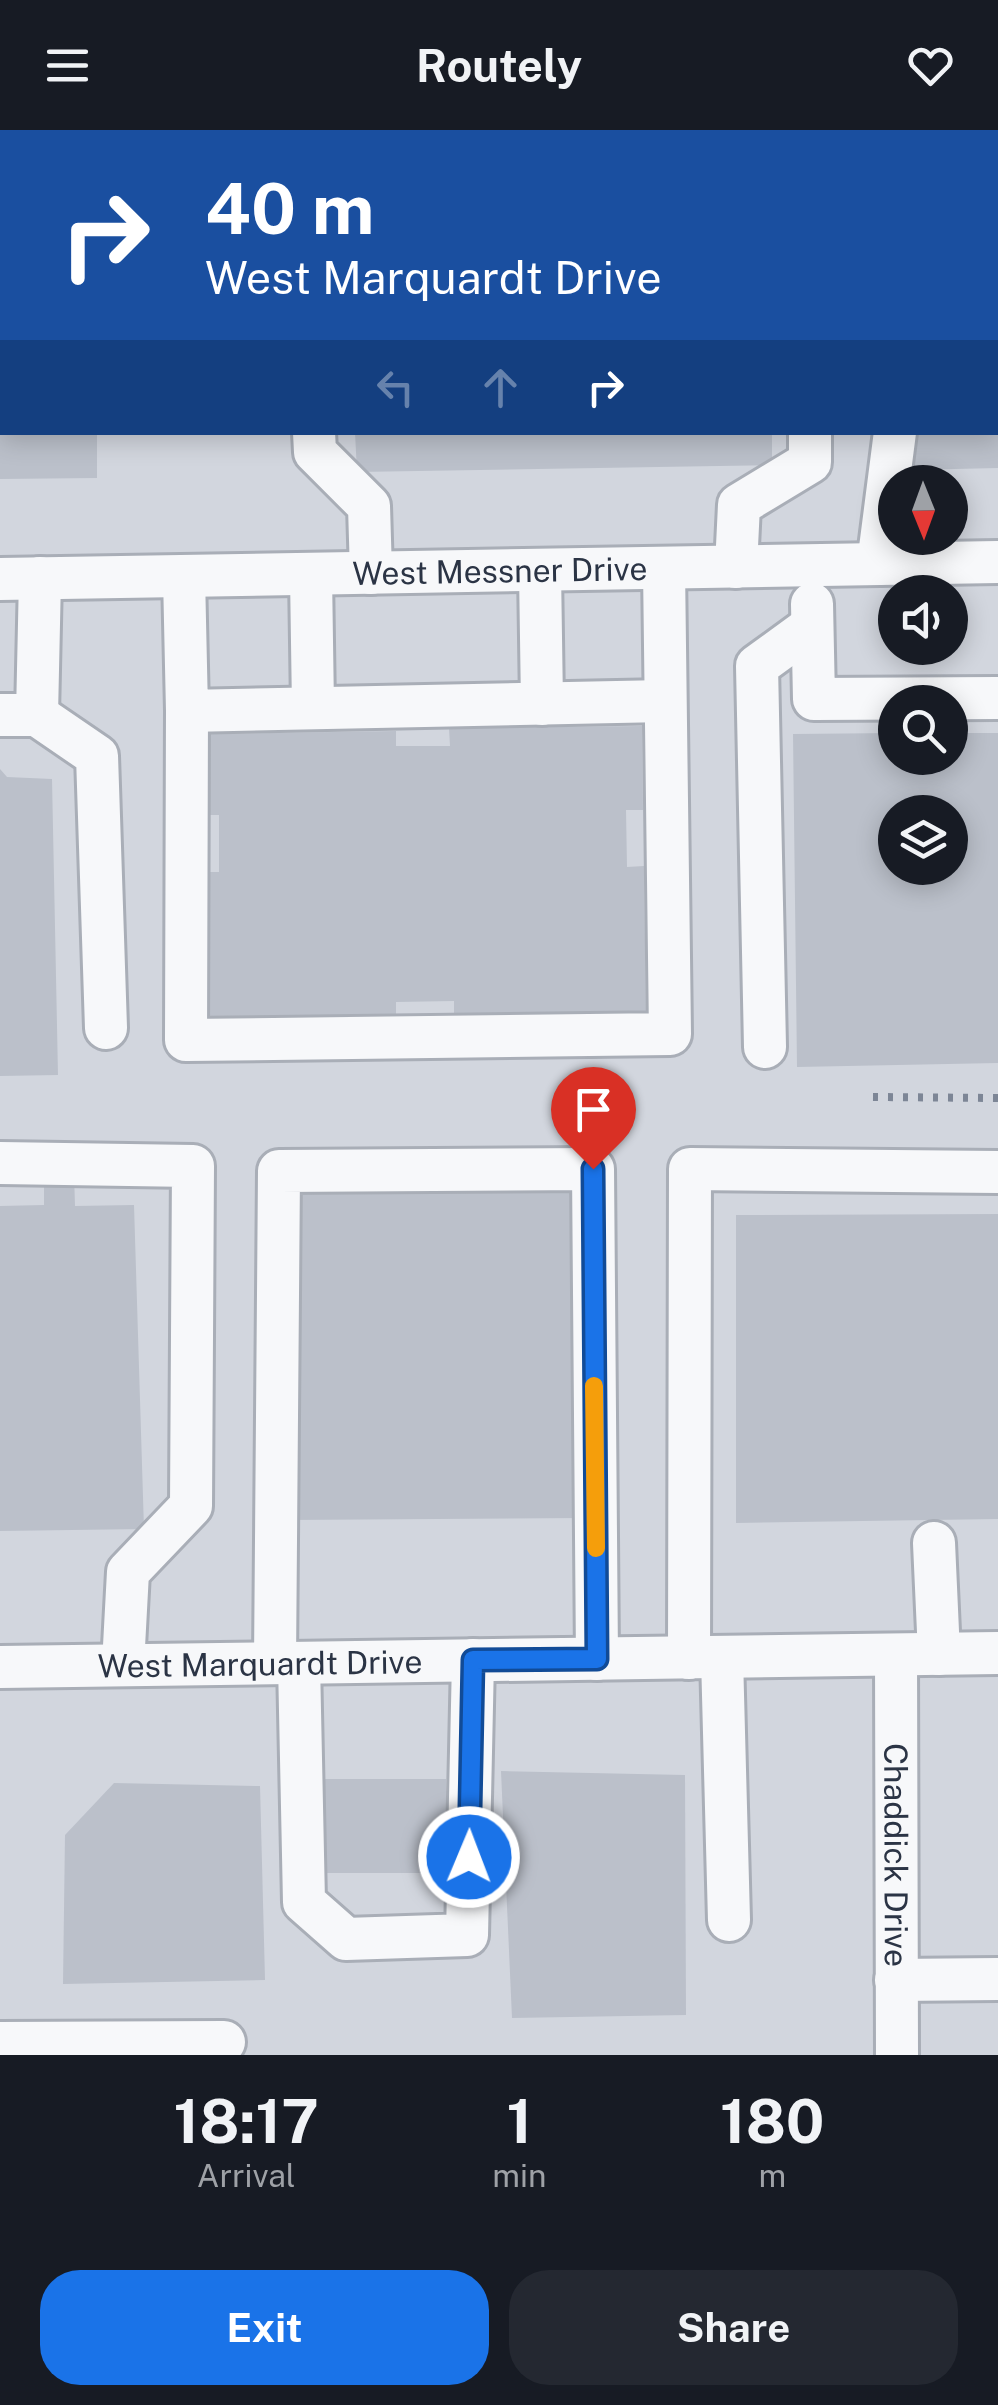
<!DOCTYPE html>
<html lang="en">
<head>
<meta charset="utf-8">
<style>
  body { margin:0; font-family:"Public Sans",sans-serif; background:#242831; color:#f1f3f6; height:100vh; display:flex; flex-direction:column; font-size:38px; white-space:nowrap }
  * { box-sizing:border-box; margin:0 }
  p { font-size:32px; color:#9ea1a6 }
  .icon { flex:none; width:55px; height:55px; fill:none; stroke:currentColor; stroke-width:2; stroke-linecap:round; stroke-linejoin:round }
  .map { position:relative; height:1925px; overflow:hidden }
  .details { display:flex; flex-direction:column; background:#171b24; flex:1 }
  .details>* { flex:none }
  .hud { position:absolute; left:0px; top:0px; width:1000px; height:305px; box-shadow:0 5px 25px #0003; background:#1a4fa0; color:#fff; overflow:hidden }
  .needle { width:65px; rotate:179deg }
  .fabs { position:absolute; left:878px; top:335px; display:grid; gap:20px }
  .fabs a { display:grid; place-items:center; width:90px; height:90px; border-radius:50%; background:#171b24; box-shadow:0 5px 25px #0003; font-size:50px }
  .pin { position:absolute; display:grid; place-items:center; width:85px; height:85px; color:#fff; margin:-102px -42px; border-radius:50% 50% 50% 0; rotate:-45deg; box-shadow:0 0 10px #0007 }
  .pin .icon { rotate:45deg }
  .me { position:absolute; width:110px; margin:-55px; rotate:1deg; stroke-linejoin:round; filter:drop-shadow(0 0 8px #0008) }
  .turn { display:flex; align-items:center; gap:35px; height:210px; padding:0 40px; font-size:45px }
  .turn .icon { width:130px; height:130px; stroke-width:2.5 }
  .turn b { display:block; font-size:70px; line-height:85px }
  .lanes { display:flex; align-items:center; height:95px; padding:0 40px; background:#0003; justify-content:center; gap:50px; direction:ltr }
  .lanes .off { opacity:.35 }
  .eta { display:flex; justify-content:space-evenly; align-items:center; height:170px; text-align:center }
  .eta b { font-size:60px; font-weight:700; line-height:70px }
  .cta { display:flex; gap:20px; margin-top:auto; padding:20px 40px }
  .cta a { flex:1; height:115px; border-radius:40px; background:#1a73e8; color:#fff; font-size:40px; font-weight:700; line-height:115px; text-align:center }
  .cta a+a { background:#242831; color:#f1f3f6 }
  header { display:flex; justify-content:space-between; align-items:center; height:130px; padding:0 40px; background:#171b24; font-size:45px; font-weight:700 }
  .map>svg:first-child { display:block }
</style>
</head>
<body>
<header><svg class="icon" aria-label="menu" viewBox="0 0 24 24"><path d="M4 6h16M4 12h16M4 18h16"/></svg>Routely<svg class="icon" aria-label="heart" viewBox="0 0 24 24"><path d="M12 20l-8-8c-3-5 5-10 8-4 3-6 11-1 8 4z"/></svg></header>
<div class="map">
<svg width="998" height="1925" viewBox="0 0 998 1925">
  <rect width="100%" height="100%" fill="#e4e7ec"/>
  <path fill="#d2d6de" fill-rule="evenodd" d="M0 0H998V1925H0ZM2 2H998V302H2ZM895 352H950V408H895ZM895 462H950V518H895ZM895 572H950V628H895ZM895 682H950V738H895Z"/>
  <g fill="#bbc0ca" fill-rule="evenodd">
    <polygon points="0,302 97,302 97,348 0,349"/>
    <polygon points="355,302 772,302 772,335 357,342"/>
    <polygon points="911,302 998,302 998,338 911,340"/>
    <polygon points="642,596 643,680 626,680 627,737 644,736 646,884 454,887 454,871 396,872 396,889 208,891 206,742 219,742 219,685 203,685 202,604 396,601 396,616 450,616 449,598"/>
    <path d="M895 603V628H950V603H998V933L797 937 793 604ZM895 682H950V738H895Z"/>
    <polygon points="0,639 7,647 52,649 58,945 0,946"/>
    <polygon points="44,1044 74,1044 75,1076 134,1075 144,1399 0,1401 0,1076 44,1075"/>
    <polygon points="581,1059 582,1388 288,1390 286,1061"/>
    <polygon points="998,1084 998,1389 736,1393 736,1085"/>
    <polygon points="501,1641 685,1645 686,1885 512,1888"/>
    <polygon points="305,1649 446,1649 446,1743 307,1743"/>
    <polygon points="114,1653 260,1656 265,1850 63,1854 65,1705"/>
  </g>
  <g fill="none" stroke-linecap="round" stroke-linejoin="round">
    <g stroke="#a9aeb7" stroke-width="48">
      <g id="minor">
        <polyline points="295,0 295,2"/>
        <polyline points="238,2 239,0"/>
        <polyline points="0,40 2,40"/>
        <polyline points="314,302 315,322 369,376 371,443"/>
        <polyline points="878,434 895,302"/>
        <polyline points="736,437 739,375 810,332 810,302"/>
        <polyline points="540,441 542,574"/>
        <polyline points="311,445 313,578"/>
        <polyline points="184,446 187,581 665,571"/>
        <path id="s1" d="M0 449 998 432"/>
        <polyline points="812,474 814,569 998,568"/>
        <polyline points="187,581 186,910 670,904 664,438"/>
        <polyline points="0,585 37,585 40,448"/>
        <polyline points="37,585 97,626 106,898"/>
        <polyline points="765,917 757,536 812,496"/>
        <polyline points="0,1033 193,1036 191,1376 128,1442 123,1535"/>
        <polyline points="934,1413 939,1524"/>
        <path id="s2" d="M896 1525 897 1925"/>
        <polyline points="722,1527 729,1790"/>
        <polyline points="689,1528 690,1039 998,1042"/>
        <polyline points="275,1533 279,1041 593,1039 597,1529"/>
        <polyline points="299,1533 304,1772 346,1809 467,1805 473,1530"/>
        <path id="s3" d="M0 1537 998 1523"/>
        <polyline points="896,1850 998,1849"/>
        <polyline points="0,1913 224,1912"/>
      </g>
    </g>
    <use href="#minor" stroke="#f7f8fa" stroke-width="42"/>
    <polyline stroke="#7d8696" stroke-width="8" stroke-dasharray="5 10" stroke-linecap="butt" points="873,967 998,968"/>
  </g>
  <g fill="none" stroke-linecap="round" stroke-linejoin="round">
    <g stroke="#114b97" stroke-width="25">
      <polyline id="route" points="469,1727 473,1530 597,1529 593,1039"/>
    </g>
    <use href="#route" stroke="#1a73e8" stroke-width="18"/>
    <polyline stroke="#f59e0b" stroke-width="18" points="594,1256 596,1418"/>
  </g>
  <g text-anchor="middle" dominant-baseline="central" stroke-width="10" stroke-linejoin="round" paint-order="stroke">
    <g font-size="32" fill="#2b3445" stroke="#f4f6f9">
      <text stroke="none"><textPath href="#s1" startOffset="500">West Messner Drive</textPath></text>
      <text stroke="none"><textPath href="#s3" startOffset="260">West Marquardt Drive</textPath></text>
      <text stroke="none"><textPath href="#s2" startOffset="200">Chaddick Drive</textPath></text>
    </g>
  </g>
</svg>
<div class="fabs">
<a><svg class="needle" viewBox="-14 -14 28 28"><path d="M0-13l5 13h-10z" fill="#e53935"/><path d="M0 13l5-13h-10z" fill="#9ea1a6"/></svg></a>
<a><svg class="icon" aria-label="sound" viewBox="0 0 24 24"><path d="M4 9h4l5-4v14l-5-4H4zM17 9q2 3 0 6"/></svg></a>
<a><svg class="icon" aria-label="search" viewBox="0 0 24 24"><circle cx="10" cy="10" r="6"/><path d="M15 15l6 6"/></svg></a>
<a><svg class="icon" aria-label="layers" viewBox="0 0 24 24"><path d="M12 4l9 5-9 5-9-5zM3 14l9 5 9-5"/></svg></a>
</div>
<div class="pin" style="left:593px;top:1039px;background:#d93025"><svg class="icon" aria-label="arrive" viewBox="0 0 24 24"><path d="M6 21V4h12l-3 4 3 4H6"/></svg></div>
<svg class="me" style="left:469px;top:1727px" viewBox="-20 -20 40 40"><circle r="17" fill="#1a73e8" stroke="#fff" stroke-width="3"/><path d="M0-11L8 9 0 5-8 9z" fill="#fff"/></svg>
<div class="hud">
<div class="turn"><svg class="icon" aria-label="right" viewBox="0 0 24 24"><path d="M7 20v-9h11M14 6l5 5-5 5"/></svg><div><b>40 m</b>West Marquardt Drive</div></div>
<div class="lanes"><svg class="icon off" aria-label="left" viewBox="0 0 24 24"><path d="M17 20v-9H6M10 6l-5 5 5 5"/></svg><svg class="icon off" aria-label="ahead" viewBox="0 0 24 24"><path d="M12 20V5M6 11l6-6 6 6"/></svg><svg class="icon" aria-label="right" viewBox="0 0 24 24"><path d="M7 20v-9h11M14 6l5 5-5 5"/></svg></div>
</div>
</div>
<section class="details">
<div class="eta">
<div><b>18:17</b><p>Arrival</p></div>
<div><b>1</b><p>min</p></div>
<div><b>180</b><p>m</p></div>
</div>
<div class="cta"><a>Exit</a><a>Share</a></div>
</section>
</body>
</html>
